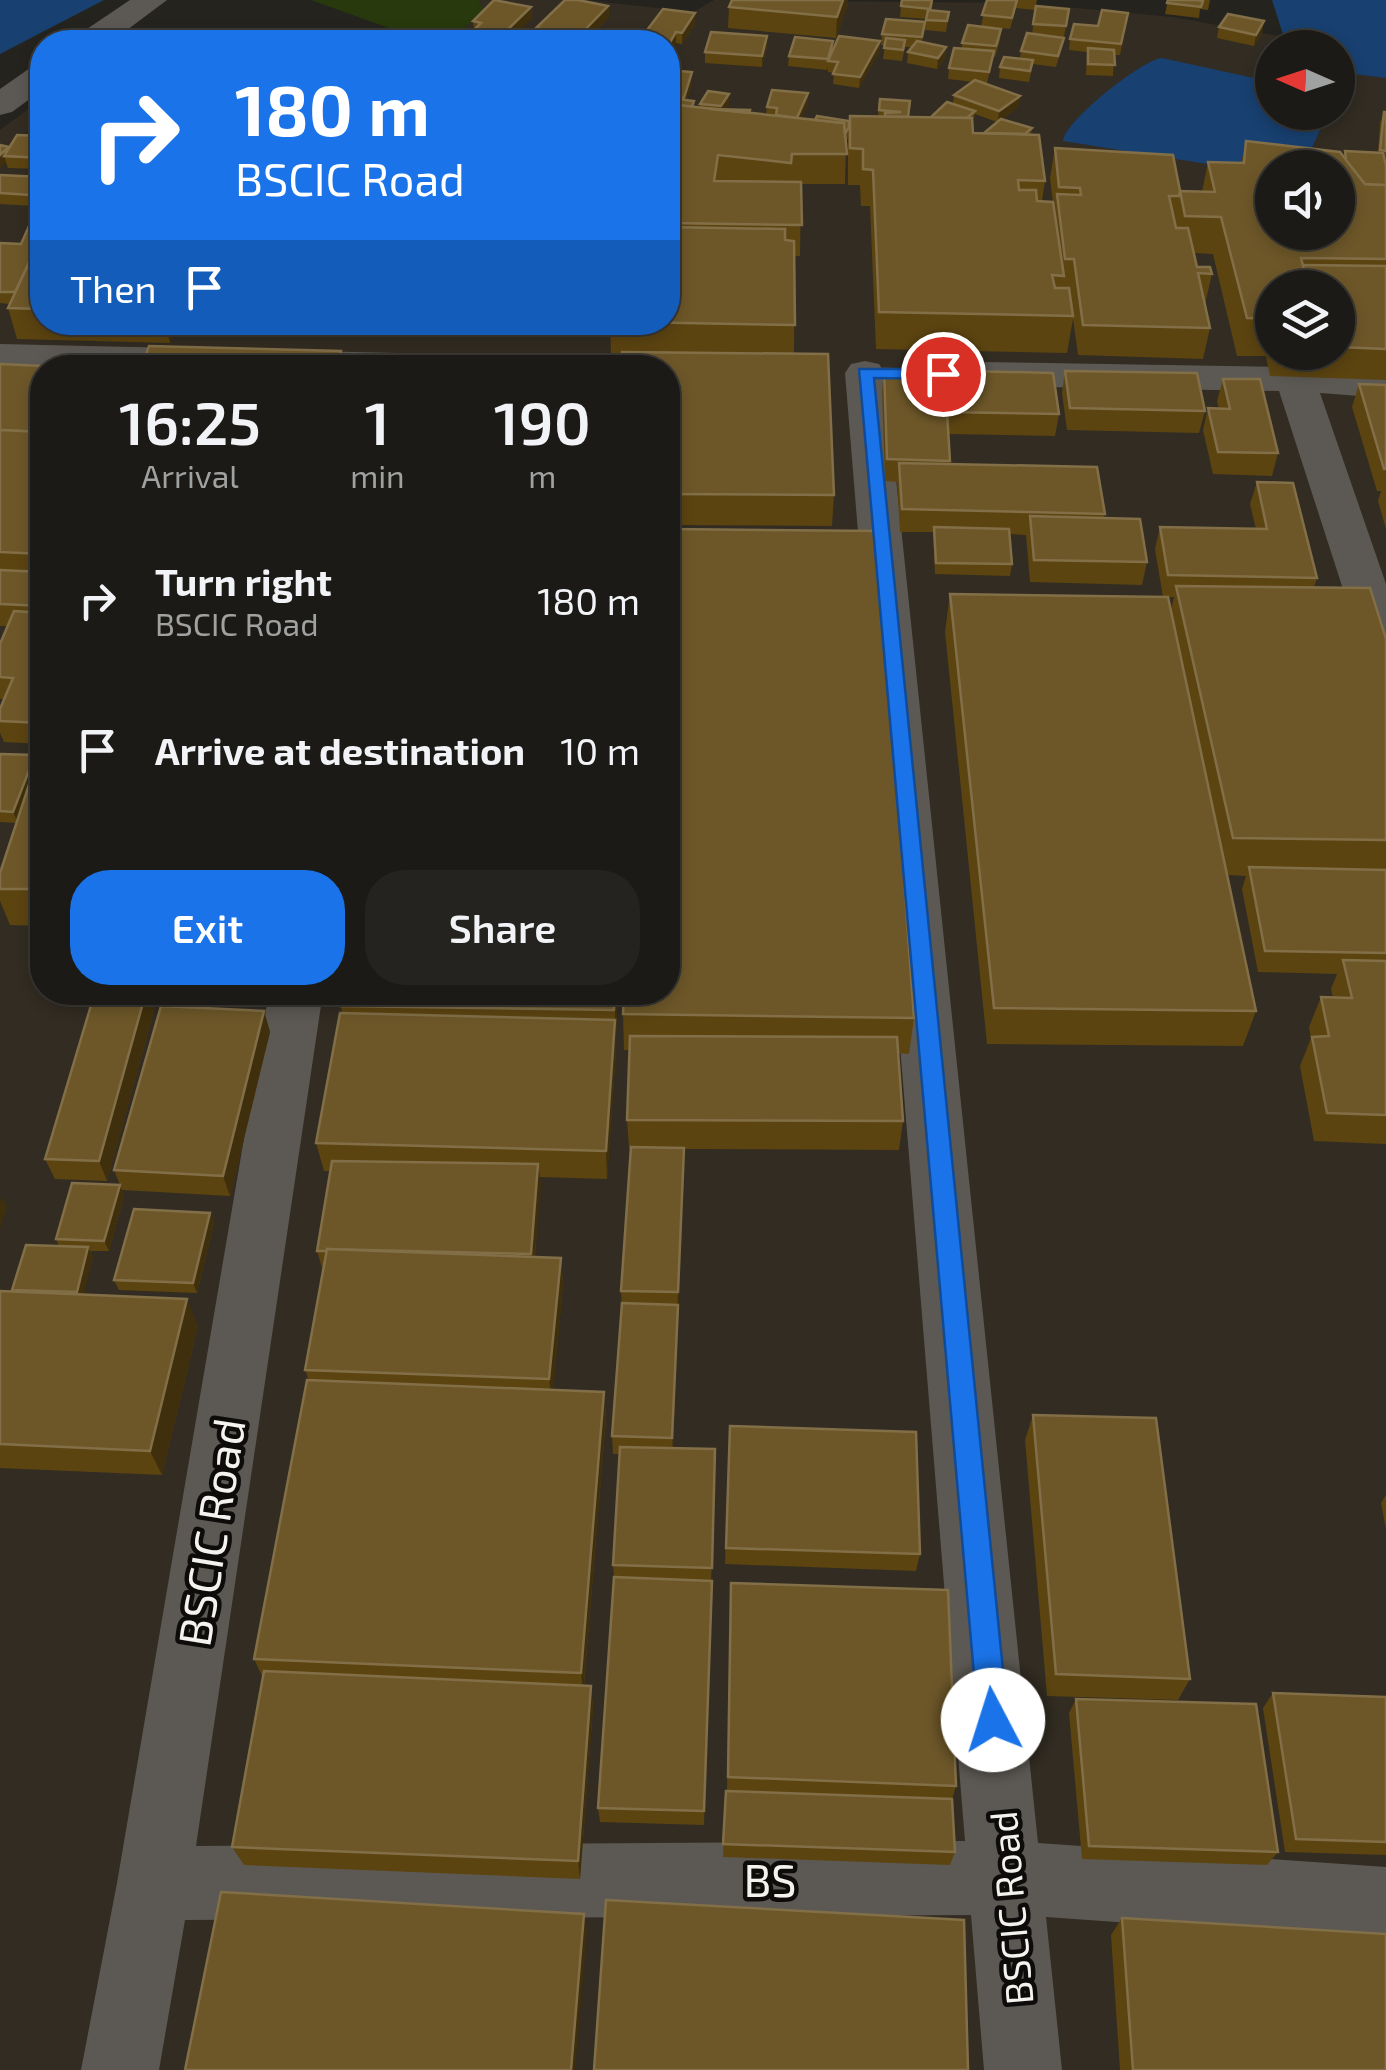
<!DOCTYPE html>
<html lang="en">
<head>
<meta charset="utf-8">
<style>
  body { margin:0; font-family:"Exo 2",sans-serif; background:#25231f; color:#f1f3f6; height:100vh; display:flex; flex-direction:column; font-size:38px; white-space:nowrap }
  * { box-sizing:border-box; margin:0 }
  p { font-size:32px; color:#a0a1a1 }
  .icon { flex:none; width:55px; height:55px; fill:none; stroke:currentColor; stroke-width:2; stroke-linecap:round; stroke-linejoin:round }
  .map { position:relative; flex:1; overflow:hidden }
  .drawer { position:absolute; left:30px; top:355px; width:650px; height:650px; display:flex; flex-direction:column; background:#1c1a16; border-radius:40px; box-shadow:0 5px 15px #0003,0 0 0 2px #3a3835 }
  .drawer>* { flex:none }
  .top-card { position:absolute; left:30px; top:30px; width:650px; height:305px; border-radius:40px; box-shadow:0 5px 15px #0003,0 0 0 2px #3a3835; background:#1a73e8; color:#fff; overflow:hidden }
  .needle { width:65px; rotate:273deg }
  .tools { position:absolute; left:1255px; top:30px; display:grid; gap:20px }
  .tools a { display:grid; place-items:center; width:100px; height:100px; border-radius:50%; background:#1c1a16; box-shadow:0 5px 15px #0003,0 0 0 2px #3a3835; font-size:50px }
  .pin { position:absolute; display:grid; place-items:center; width:85px; height:85px; color:#fff; margin:-42px; border:5px solid #fff; border-radius:50%; box-shadow:0 2px 10px #0007 }
  .me { position:absolute; width:110px; margin:-55px; rotate:355deg; stroke-linejoin:round; filter:drop-shadow(0 0 8px #0008) }
  .turn { display:flex; align-items:center; gap:35px; height:210px; padding:0 40px; font-size:45px }
  .turn .icon { width:130px; height:130px; stroke-width:2.5 }
  .turn b { display:block; font-size:70px; line-height:85px }
  .then { display:flex; align-items:center; height:95px; padding:0 40px; background:#0003; gap:20px; font-size:38px }
  .eta { display:flex; justify-content:space-evenly; align-items:center; height:170px; text-align:center }
  .eta b { font-size:60px; font-weight:600; line-height:70px }
  .cta { display:flex; gap:20px; margin-top:auto; padding:20px 40px }
  .cta a { flex:1; height:115px; border-radius:40px; background:#1a73e8; color:#fff; font-size:40px; font-weight:600; line-height:115px; text-align:center }
  .cta a+a { background:#25231f; color:#f1f3f6 }
  ul { padding:0; list-style:none }
  li { display:flex; align-items:center; gap:30px; height:150px; padding:0 40px }
  li div { flex:1 }
  li b { display:block; font-size:38px }
  li em { font-style:normal }
  .map>svg:first-child { display:block }
</style>
</head>
<body>
<div class="map">
<svg width="1386" height="2070" viewBox="0 0 1386 2070">
  <rect width="100%" height="100%" fill="#25231e"/>
  <path fill="#322c22" fill-rule="evenodd" d="M438 0H585L693 12 714 0 1022 3 1173 17 1386 55V2070H0V130L42 99V322H668V42H371ZM1272 48H1338V112H1272ZM1272 168H1338V232H1272ZM1272 288H1338V352H1272ZM42 368H668V992H42Z"/>
  <polygon fill="#27390d" points="311,0 478,0 484,11 448,42 428,42"/>
  <g fill="#184070">
    <polygon points="0,0 104,0 0,54"/>
    <polygon points="1272,0 1386,0 1386,78 1338,72 1338,48 1287,47"/>
    <path d="M1162 58 1272 82V112L1328 113 1303 167 1220 166 1063 141C1064 122 1141 60 1162 58Z"/>
  </g>
  <g fill="none" stroke-linecap="round" stroke-linejoin="round">
    <g fill="#5c5954" fill-rule="evenodd">
      <polygon points="130,0 167,0 111,42 74,42 78,35"/>
      <polygon points="42,65 42,90 12,112 0,115 0,89 30,68"/>
      <polygon points="0,344 530,356 544,359 550,368 0,368"/>
      <polygon points="865,361 879,364 885,373 1038,1843 1386,1867 1386,1941 1046,1917 1062,2070 984,2070 971,1915 185,1920 159,2070 81,2070 117,1883 269,992 323,992 196,1846 965,1841 845,373 851,364"/>
      <polygon points="979,362 1295,367 1386,374 1386,398 1320,393 1386,584 1386,666 1370,662 1363,651 1279,391 979,386 965,383 959,374 965,365"/>
    </g>
  </g>
  <g fill="#5c4411" fill-rule="evenodd">
    <polygon points="933,0 932,10 949,12 946,32 925,30 926,19 900,17 901,6"/>
    <polygon points="987,0 1037,0 1035,10 1016,8 1010,29 981,26"/>
    <polygon points="1168,0 1210,0 1208,10 1200,9 1199,18 1165,14"/>
    <polygon points="848,4 836,38 728,28 729,7"/>
    <polygon points="608,6 609,17 584,42 530,42 537,35 536,28"/>
    <polygon points="1036,6 1069,9 1064,37 1055,37 1064,38 1056,67 1033,64 1029,82 999,78 1000,67 1020,59 1021,51 1032,34"/>
    <polygon points="531,7 532,18 507,42 466,42 466,38 474,30 473,21"/>
    <polygon points="1128,13 1120,55 1114,55 1113,76 1086,75 1087,52 1069,50 1070,39"/>
    <polygon points="1264,21 1262,32 1254,46 1217,38 1219,27"/>
    <polygon points="925,22 922,42 946,47 945,58 937,69 907,63 908,52 912,47 905,47 902,61 883,59 885,45 881,45 882,34"/>
    <polygon points="695,24 682,44 676,43 668,57 668,42 638,42"/>
    <path d="M1001 29 1000 40 995 57H993L987 83 980 82 1020 96 1018 107 1002 119 1032 128 1031 134 1045 181 1042 201 1053 202 1050 178 1055 148 1180 191 1202 192 1208 162 1241 163 1246 141 1344 157 1345 151 1378 153 1380 123 1384 112H1386V380L1270 376 1266 356H1237L1213 254 1194 253 1197 267 1212 274 1205 304 1210 328 1203 359 1078 355 1073 319 1067 353 876 349 870 206H861L860 185H848V138L846 143 845 184H801L800 256H795L794 354 834 495 832 526 668 525V368L622 353H611L610 322H668V70L692 83 687 100 694 107 700 108V104L729 105 726 109 766 114 767 107 808 104 801 118 849 121 878 117 880 99 908 117 930 118 953 104 954 95 974 82 948 79 949 68 962 48V43ZM975 114 997 122 984 133H973L972 123ZM1272 288H1338V352H1272Z"/>
    <polygon points="833,41 833,51 880,41 879,52 859,88 833,84 834,73 828,72 828,67 827,70 788,66 789,56"/>
    <polygon points="767,46 762,67 705,63 705,52"/>
    <polygon points="42,136 42,169 8,168 0,145 9,147"/>
    <polygon points="0,175 41,177 42,191 34,206 0,204"/>
    <polygon points="42,197 42,322 178,322 170,343 17,339 8,308 10,304 0,303 0,243 21,244"/>
    <polygon points="0,364 42,368 42,744 4,742 0,733 0,709 4,699 0,699 0,644 8,626 0,626"/>
    <polygon points="884,369 1059,414 1055,436 949,434 950,464 1105,514 1104,518 1147,562 1142,585 1030,582 1026,535 1009,534 1012,564 1010,576 935,574 933,532 900,532 897,482 885,481 882,391"/>
    <polygon points="1065,371 1205,411 1199,433 1067,430 1062,393"/>
    <polygon points="1223,379 1278,453 1272,476 1213,474 1203,430 1208,408 1219,409 1217,401"/>
    <polygon points="1359,384 1386,385 1386,529 1378,501 1381,491 1377,491 1352,407"/>
    <path d="M1257 482 1317 578 1314 587 1386 639V1144L1314 1141 1300 1066 1311 1038 1309 1027 1321 997 1333 998 1331 989 1337 974 1258 972 1242 889 1246 876 1228 875 1256 1011 1243 1046 987 1044 945 632 950 594 1163 597 1155 549 1160 527 1256 529 1250 504ZM1168 597H1174L1171 610Z"/>
    <polygon points="42,745 42,926 10,925 0,901 0,873 17,823 0,822 0,754 35,755 37,761"/>
    <polygon points="95,992 154,992 157,1000 107,1181 55,1179 45,1159"/>
    <polygon points="618,992 616,1033 616,1050 607,1179 540,1177 535,1257 561,1258 563,1285 553,1390 604,1392 606,1418 584,1685 591,1686 593,1707 580,1879 244,1865 232,1847 263,1678 254,1659 309,1380 305,1370 323,1271 317,1251 330,1171 324,1171 316,1143 342,1013 341,1006"/>
    <polygon points="264,1011 270,1032 230,1196 122,1190 114,1170"/>
    <polygon points="623,1014 914,1018 909,1054 898,1053 903,1121 899,1150 684,1149 673,1448 715,1449 704,1825 600,1822 598,1808 614,1577 613,1565 620,1454 613,1454 612,1436 622,1309 621,1291 631,1148 629,1148 627,1120 630,1050 624,1050"/>
    <polygon points="120,1185 124,1196 109,1251 90,1251 93,1257 83,1295 198,1326 162,1475 0,1468 0,1291 13,1292 12,1290 59,1246 56,1239"/>
    <polygon points="210,1213 214,1223 197,1293 119,1290 114,1280"/>
    <polygon points="1033,1415 1190,1679 1178,1700 1047,1696 1025,1440"/>
    <polygon points="730,1426 920,1554 916,1571 725,1564"/>
    <polygon points="1386,1495 1386,1529 1381,1503"/>
    <polygon points="731,1583 956,1786 952,1799 955,1852 950,1865 723,1857 726,1791 727,1791"/>
    <polygon points="1273,1693 1386,1697 1386,1855 1285,1852 1263,1708"/>
    <polygon points="1076,1699 1278,1852 1267,1865 1082,1859 1069,1713"/>
    <polygon points="1122,1918 1386,2070 1120,2070 1111,1935"/>
  </g>
  <g fill="#3f2f0c">
    <polygon points="843,0 848,0 848,4 836,38 837,17"/>
    <polygon points="608,6 609,17 584,42 579,42 578,37"/>
    <polygon points="531,7 532,18 507,42 495,42"/>
    <polygon points="695,13 695,24 682,44 682,33"/>
    <polygon points="1264,21 1262,32 1254,46 1256,35"/>
    <polygon points="676,32 676,43 668,57 668,46"/>
    <polygon points="767,36 767,46 762,67 762,56"/>
    <polygon points="880,41 879,52 859,88 860,77"/>
    <polygon points="946,47 945,58 937,69 938,58"/>
    <polygon points="692,72 692,83 684,109 684,98"/>
    <polygon points="808,93 808,104 796,131 796,120"/>
    <polygon points="729,94 729,105 721,118 721,106"/>
    <polygon points="1020,96 1018,107 998,122 999,111"/>
    <polygon points="9,147 4,156 6,163 0,168 0,155"/>
    <polygon points="41,177 42,191 34,206 30,195"/>
    <polygon points="165,322 178,322 170,343"/>
    <polygon points="341,351 344,368 337,368"/>
    <polygon points="35,755 39,767 18,823 13,812"/>
    <polygon points="146,992 154,992 157,1000 107,1181 99,1161"/>
    <polygon points="615,992 618,992 616,1033 616,1050 607,1179 606,1151 615,1026"/>
    <polygon points="264,1011 270,1032 230,1196 223,1176"/>
    <polygon points="684,1148 678,1324 672,1456 672,1438"/>
    <polygon points="538,1164 541,1184 533,1274 531,1254"/>
    <polygon points="120,1185 124,1196 109,1251 104,1241"/>
    <polygon points="2,1197 7,1207 0,1229 0,1202"/>
    <polygon points="210,1213 214,1223 197,1293 193,1283"/>
    <polygon points="88,1247 93,1257 82,1302 77,1292"/>
    <polygon points="561,1258 563,1285 552,1404 549,1379"/>
    <polygon points="187,1299 198,1326 162,1475 150,1451"/>
    <polygon points="604,1392 606,1418 583,1694 581,1673"/>
    <polygon points="591,1686 593,1707 580,1879 578,1861"/>
    <polygon points="584,1914 587,1931 575,2070 571,2070"/>
  </g>
  <g fill="#6d5729" stroke="#826f48" stroke-width="2.5" fill-rule="evenodd">
    <polygon points="494,0 531,7 495,42 466,38 481,23 473,21"/>
    <polygon points="565,0 578,0 608,6 578,37 536,28"/>
    <polygon points="732,0 843,0 837,17 729,7"/>
    <polygon points="902,0 932,0 930,9 901,6"/>
    <polygon points="987,0 1017,0 1012,18 982,15"/>
    <polygon points="1168,0 1197,0 1203,1 1201,7 1167,3"/>
    <polygon points="1036,6 1069,9 1066,26 1033,24"/>
    <polygon points="663,9 695,13 682,33 676,32 668,46 668,42 638,42"/>
    <polygon points="928,10 949,12 947,21 926,20"/>
    <polygon points="1102,10 1128,13 1121,44 1070,39 1074,24 1098,26"/>
    <polygon points="1228,14 1264,21 1256,35 1219,27"/>
    <polygon points="886,19 925,22 922,37 882,34"/>
    <polygon points="968,25 1001,29 996,46 962,43"/>
    <polygon points="711,32 767,36 762,56 705,52"/>
    <polygon points="539,33 571,40 569,42 530,42"/>
    <polygon points="1027,33 1064,38 1058,56 1021,51"/>
    <polygon points="839,36 880,41 860,77 833,74 838,62 828,61"/>
    <polygon points="795,37 833,41 828,59 789,56"/>
    <polygon points="376,38 398,42 372,42"/>
    <polygon points="886,38 905,40 903,50 884,48"/>
    <polygon points="917,41 946,47 938,58 908,52"/>
    <polygon points="954,48 994,51 989,72 949,68"/>
    <polygon points="1088,48 1114,50 1115,65 1088,64"/>
    <polygon points="1004,57 1033,60 1030,71 1000,67"/>
    <polygon points="668,70 692,72 684,98 668,96"/>
    <polygon points="975,80 1020,96 999,111 954,95"/>
    <polygon points="772,90 808,93 797,118 776,115 777,108 767,107"/>
    <polygon points="708,91 729,94 721,106 700,104"/>
    <polygon points="668,98 694,101 692,107 668,104"/>
    <polygon points="880,99 910,101 908,117 885,117 885,113 901,112 879,110"/>
    <polygon points="947,102 975,111 967,118 930,118"/>
    <polygon points="668,104 844,123 847,154 792,154 791,163 718,155 714,181 801,182 802,225 668,223"/>
    <polygon points="710,109 750,110 749,113"/>
    <polygon points="1384,112 1386,112 1386,151 1380,150"/>
    <polygon points="817,116 849,121 849,127 845,134 844,123 815,120"/>
    <polygon points="850,116 972,118 973,133 1039,135 1045,181 1018,180 1019,190 1036,190 1037,201 1053,202 1064,276 1052,275 1055,288 1069,288 1073,316 879,312 873,170 863,169 863,149 850,148"/>
    <polygon points="1001,119 1032,128 1025,134 984,133"/>
    <polygon points="17,135 42,136 42,158 4,156"/>
    <path d="M1246 141 1340 152 1365 184 1386 185V259L1301 258 1309 288H1272V319L1247 318 1221 217 1185 216 1180 191 1215 192 1208 162 1244 163ZM1272 168H1338V232H1272Z"/>
    <polygon points="0,145 9,147 0,155"/>
    <polygon points="1055,148 1173,155 1181,196 1180,191 1179,196 1169,196 1176,228 1188,228 1197,267 1210,267 1212,274 1198,273 1210,328 1083,325 1074,259 1065,259 1057,194 1081,195 1080,188 1059,187"/>
    <polygon points="1345,151 1383,153 1386,166 1386,185 1365,184 1346,160"/>
    <polygon points="0,175 41,177 30,195 0,193"/>
    <polygon points="42,197 42,235 15,292 0,292 0,243 21,244"/>
    <polygon points="668,227 785,229 785,240 794,241 795,325 629,322 668,322"/>
    <polygon points="42,235 42,309 8,308"/>
    <polygon points="1303,265 1386,266 1386,349 1338,347 1338,288 1309,288"/>
    <polygon points="149,346 341,351 337,368 141,368"/>
    <polygon points="622,352 828,354 834,495 668,494 668,368 620,368"/>
    <polygon points="410,361 600,362 599,368 409,368"/>
    <polygon points="0,364 87,368 42,368 42,432 0,430"/>
    <polygon points="884,369 1053,373 1059,414 947,412 950,461 887,459"/>
    <polygon points="1065,371 1197,373 1205,411 1070,408"/>
    <polygon points="1223,379 1260,379 1278,453 1218,452 1208,408 1230,409"/>
    <polygon points="1359,384 1386,385 1386,469 1384,469"/>
    <polygon points="0,430 42,432 42,554 0,552"/>
    <polygon points="899,463 1097,467 1105,514 902,509"/>
    <polygon points="1257,482 1293,483 1317,578 1168,575 1160,527 1267,529"/>
    <polygon points="1030,516 1140,519 1147,562 1034,560"/>
    <polygon points="934,527 1009,529 1012,564 936,563"/>
    <polygon points="668,529 879,531 914,1018 623,1014 624,992 668,992"/>
    <polygon points="0,570 42,572 42,606 0,604"/>
    <polygon points="1176,586 1370,588 1386,639 1386,840 1233,838"/>
    <polygon points="950,594 1168,597 1256,1011 994,1008"/>
    <polygon points="14,611 42,613 42,723 0,721 0,709 13,678 0,677 0,644"/>
    <polygon points="42,745 42,889 0,889 0,873"/>
    <polygon points="0,754 35,755 13,812 0,811"/>
    <polygon points="1249,867 1386,870 1386,953 1265,951"/>
    <polygon points="1343,960 1386,961 1386,1115 1327,1113 1312,1037 1329,1036 1321,997 1352,998"/>
    <polygon points="95,992 146,992 99,1161 45,1159"/>
    <polygon points="343,992 615,992 614,1010 341,1006"/>
    <polygon points="161,1006 264,1011 223,1176 114,1170"/>
    <polygon points="340,1013 615,1020 606,1151 316,1143"/>
    <polygon points="630,1036 897,1037 903,1121 627,1120"/>
    <polygon points="631,1147 684,1148 678,1292 621,1291"/>
    <polygon points="332,1161 538,1164 531,1254 327,1249 327,1251 317,1251"/>
    <polygon points="72,1183 120,1185 104,1241 56,1239"/>
    <polygon points="134,1209 210,1213 193,1283 114,1280"/>
    <polygon points="26,1245 88,1247 77,1292 12,1290"/>
    <polygon points="327,1249 561,1258 549,1379 305,1370"/>
    <polygon points="0,1291 187,1299 150,1451 0,1444"/>
    <polygon points="622,1303 678,1305 672,1438 612,1436"/>
    <polygon points="307,1380 604,1392 581,1673 254,1659"/>
    <polygon points="1033,1415 1156,1418 1190,1679 1056,1674"/>
    <polygon points="730,1426 916,1432 920,1554 726,1548"/>
    <polygon points="620,1447 715,1449 712,1568 613,1565"/>
    <polygon points="614,1577 712,1581 704,1811 598,1808"/>
    <polygon points="731,1583 948,1590 956,1786 728,1777"/>
    <polygon points="264,1671 591,1686 578,1861 232,1847"/>
    <polygon points="1273,1693 1386,1697 1386,1842 1296,1839"/>
    <polygon points="1076,1699 1256,1704 1278,1852 1089,1846"/>
    <polygon points="726,1791 952,1799 955,1852 723,1844"/>
    <polygon points="221,1892 584,1914 571,2070 185,2070"/>
    <polygon points="606,1900 964,1920 968,2070 594,2070"/>
    <polygon points="1122,1918 1386,1934 1386,2070 1133,2070"/>
  </g>
  <polygon fill="#1a73e8" stroke="#114b97" stroke-width="2.5" points="859,369 943,369 952,374 943,379 874,378 1008,1720 1003,1730 993,1734 983,1730 978,1720"/>
  <g text-anchor="middle" dominant-baseline="central" stroke-width="9" stroke-linejoin="round" paint-order="stroke">
    <g font-size="38" fill="#f4f2ef" stroke="#0d0c0a">
      <text transform="translate(1010 1908) rotate(-95)">BSCIC Road</text>
    </g>
    <g font-size="45" fill="#f4f2ef" stroke="#0d0c0a">
      <text transform="translate(210 1532) rotate(-81)">BSCIC Road</text>
      <text x="770" y="1879">BS</text>
    </g>
  </g>
</svg>
<div class="tools">
<a><svg class="needle" viewBox="-14 -14 28 28"><path d="M0-13l5 13h-10z" fill="#e53935"/><path d="M0 13l5-13h-10z" fill="#a0a1a1"/></svg></a>
<a><svg class="icon" aria-label="sound" viewBox="0 0 24 24"><path d="M4 9h4l5-4v14l-5-4H4zM17 9q2 3 0 6"/></svg></a>
<a><svg class="icon" aria-label="layers" viewBox="0 0 24 24"><path d="M12 4l9 5-9 5-9-5zM3 14l9 5 9-5"/></svg></a>
</div>
<div class="pin" style="left:943px;top:374px;background:#d93025"><svg class="icon" aria-label="arrive" viewBox="0 0 24 24"><path d="M6 21V4h12l-3 4 3 4H6"/></svg></div>
<svg class="me" style="left:993px;top:1720px" viewBox="-20 -20 40 40"><circle r="19" fill="#fff"/><path d="M0-13L10 11 0 6-10 11z" fill="#1a73e8"/></svg>
<div class="top-card">
<div class="turn"><svg class="icon" aria-label="right" viewBox="0 0 24 24"><path d="M7 20v-9h11M14 6l5 5-5 5"/></svg><div><b>180 m</b>BSCIC Road</div></div>
<div class="then">Then<svg class="icon" aria-label="arrive" viewBox="0 0 24 24"><path d="M6 21V4h12l-3 4 3 4H6"/></svg></div>
</div>
<section class="drawer">
<div class="eta">
<div><b>16:25</b><p>Arrival</p></div>
<div><b>1</b><p>min</p></div>
<div><b>190</b><p>m</p></div>
</div>
<ul>
<li><svg class="icon" aria-label="right" viewBox="0 0 24 24"><path d="M7 20v-9h11M14 6l5 5-5 5"/></svg><div><b>Turn right</b><p>BSCIC Road</p></div><em>180 m</em></li>
<li><svg class="icon" aria-label="arrive" viewBox="0 0 24 24"><path d="M6 21V4h12l-3 4 3 4H6"/></svg><div><b>Arrive at destination</b></div><em>10 m</em></li>
</ul>
<div class="cta"><a>Exit</a><a>Share</a></div>
</section>
</div>
</body>
</html>
